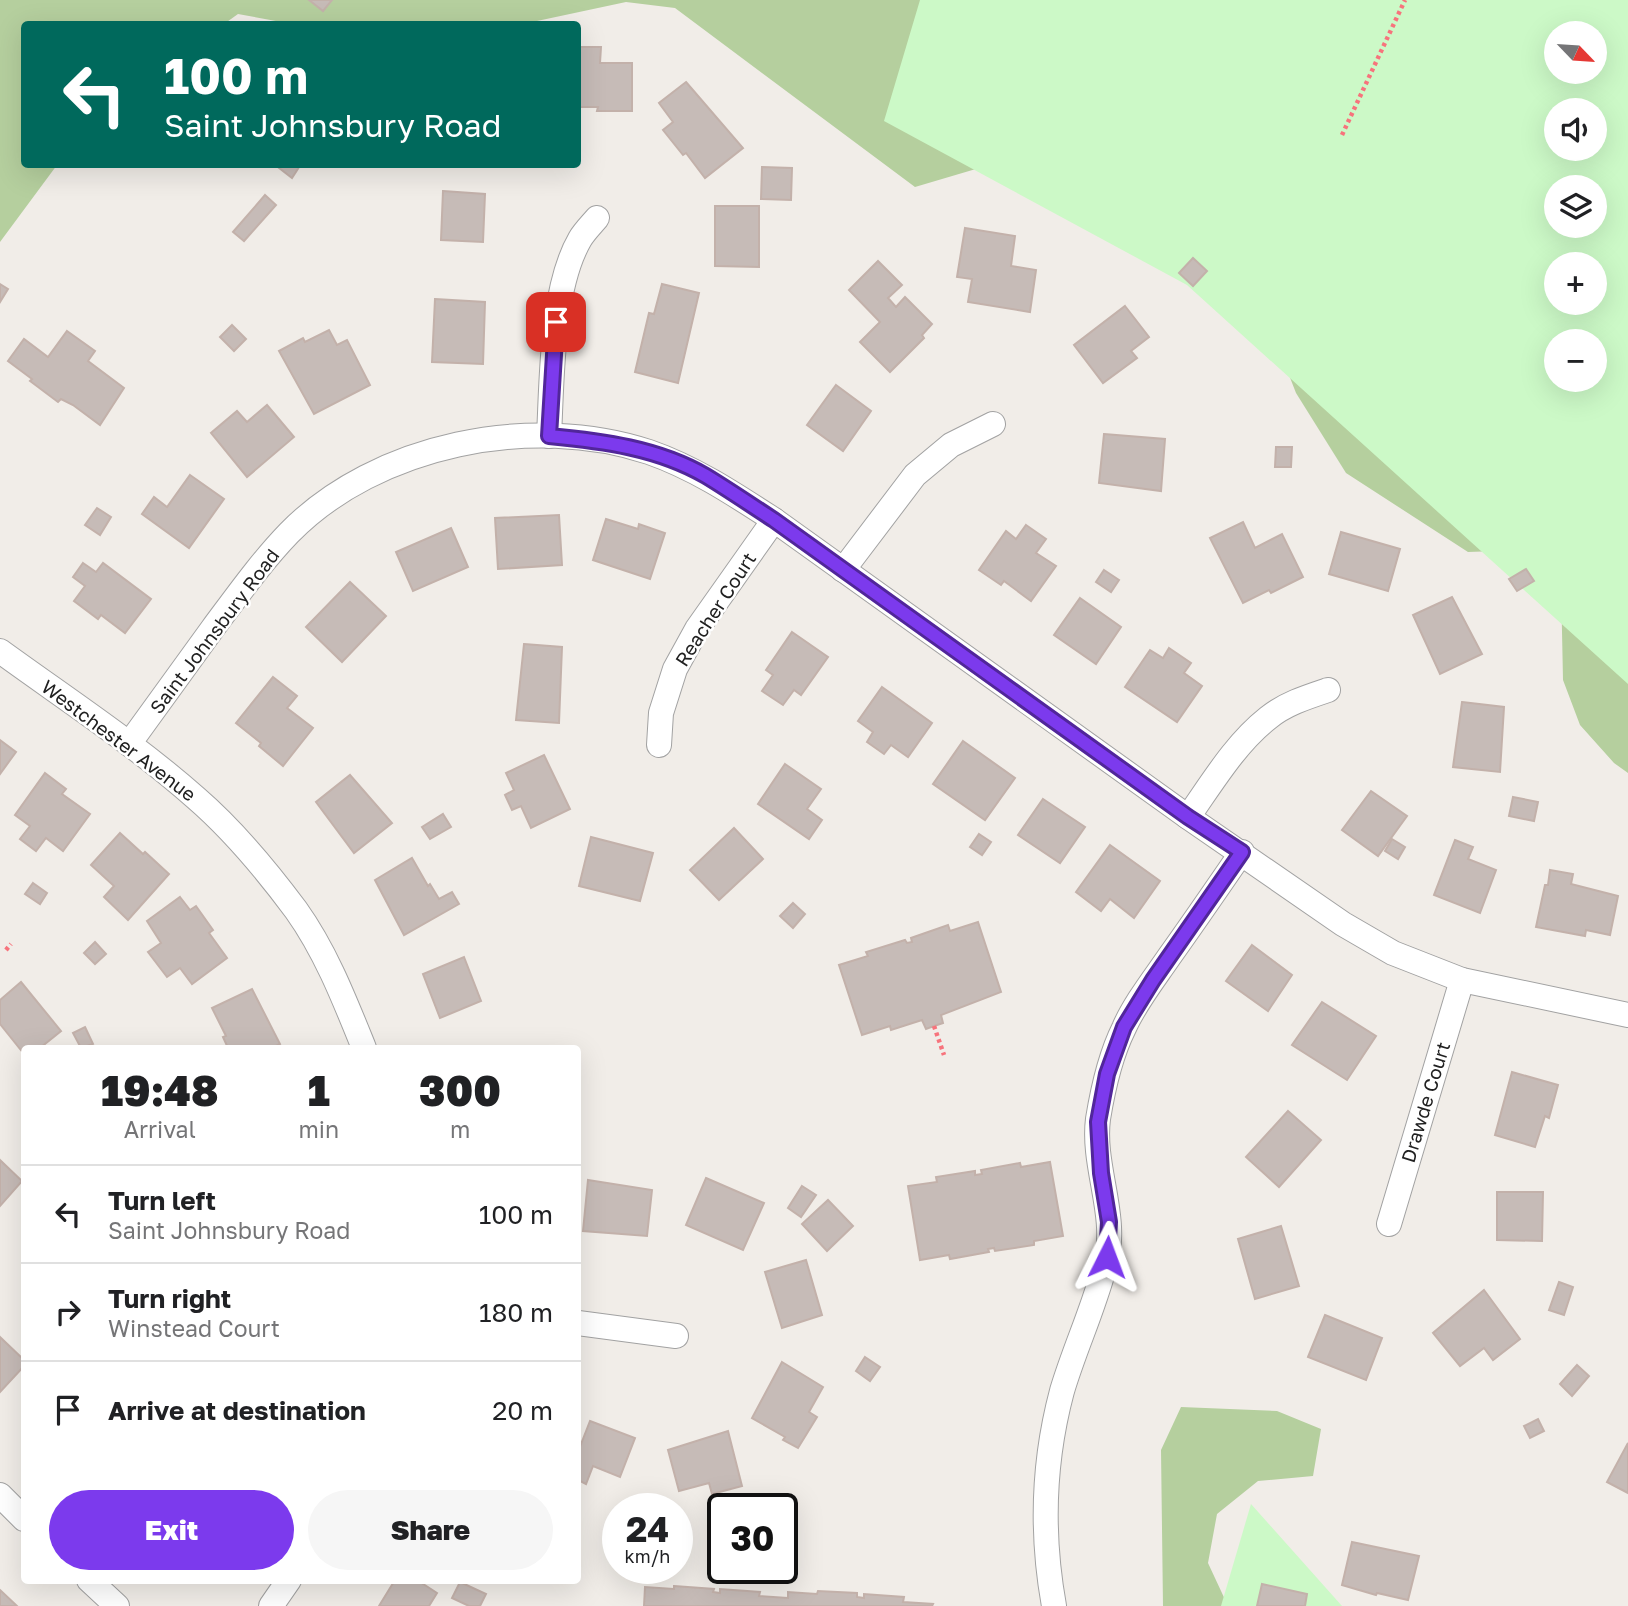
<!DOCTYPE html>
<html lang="en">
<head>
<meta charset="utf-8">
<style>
  body { margin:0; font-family:"Golos Text",sans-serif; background:#f6f6f6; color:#202124; height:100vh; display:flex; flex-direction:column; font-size:26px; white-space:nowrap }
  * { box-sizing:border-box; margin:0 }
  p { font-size:23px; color:#757577 }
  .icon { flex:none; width:38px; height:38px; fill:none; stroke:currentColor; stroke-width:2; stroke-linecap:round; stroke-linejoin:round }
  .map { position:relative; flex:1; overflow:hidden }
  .details { position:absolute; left:21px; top:1045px; width:560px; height:539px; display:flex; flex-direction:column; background:#fff; border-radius:7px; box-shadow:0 7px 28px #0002 }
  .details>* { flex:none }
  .guide { position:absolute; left:21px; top:21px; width:560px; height:147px; border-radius:7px; box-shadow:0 7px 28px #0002; background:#00695c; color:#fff; overflow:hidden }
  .needle { width:46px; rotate:115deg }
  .buttons { position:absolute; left:1544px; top:21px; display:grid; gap:14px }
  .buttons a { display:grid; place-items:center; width:63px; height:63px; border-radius:50%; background:#fff; box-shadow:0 7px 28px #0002; font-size:35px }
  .speed { position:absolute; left:602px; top:1493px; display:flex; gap:14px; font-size:35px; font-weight:700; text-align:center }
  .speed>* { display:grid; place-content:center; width:91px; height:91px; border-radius:50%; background:#fff; box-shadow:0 7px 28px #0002; line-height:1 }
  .speed small { font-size:18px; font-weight:400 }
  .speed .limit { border:4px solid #111; border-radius:10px; background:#fff; color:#111 }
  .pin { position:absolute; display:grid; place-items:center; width:60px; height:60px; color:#fff; margin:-30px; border-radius:14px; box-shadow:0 4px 10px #0006 }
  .me { position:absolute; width:77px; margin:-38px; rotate:3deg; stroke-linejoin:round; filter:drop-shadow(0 0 5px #0008) }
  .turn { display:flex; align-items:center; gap:24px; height:147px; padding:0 28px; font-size:32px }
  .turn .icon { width:91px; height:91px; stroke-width:2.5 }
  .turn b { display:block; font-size:49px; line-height:60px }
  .eta { display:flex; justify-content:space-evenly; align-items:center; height:119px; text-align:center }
  .eta b { font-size:42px; font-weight:800; line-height:49px }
  .action { display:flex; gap:14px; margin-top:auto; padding:14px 28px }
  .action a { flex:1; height:80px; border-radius:42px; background:#7c3aed; color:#fff; font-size:28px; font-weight:800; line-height:80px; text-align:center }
  .action a+a { background:#f6f6f6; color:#202124 }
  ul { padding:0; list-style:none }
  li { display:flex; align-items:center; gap:21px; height:98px; padding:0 28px; border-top:2px solid #e0e0e0 }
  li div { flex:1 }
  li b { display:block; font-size:26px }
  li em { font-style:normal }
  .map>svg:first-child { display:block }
</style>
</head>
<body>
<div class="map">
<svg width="1628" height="1606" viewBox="0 0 1628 1606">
  <rect width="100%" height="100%" fill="#f1ede8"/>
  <g fill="#b5cf9e" fill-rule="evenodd">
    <path d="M0 0H1628V773L1614 763 1580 725 1563 680 1561 583 1526 550 1468 552 1346 473 1296 393 1261 303 1013 158 915 187 675 8 626 2 523 24H292L238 14 224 24H24V164L57 165 0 242ZM1556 33H1594V72H1556ZM1556 110H1594V149H1556ZM1556 187H1594V226H1556ZM1556 264H1594V303H1556ZM1556 341H1594V380H1556Z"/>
    <polygon points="1181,1407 1277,1411 1321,1429 1313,1476 1258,1481 1217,1514 1208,1563 1228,1606 1163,1606 1161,1450"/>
  </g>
  <g fill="#ccf9c7" fill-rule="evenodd">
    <path d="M920 0H1628V684L1187 285 884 121ZM1556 33H1594V72H1556ZM1556 110H1594V149H1556ZM1556 187H1594V226H1556ZM1556 264H1594V303H1556ZM1556 341H1594V380H1556Z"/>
    <polygon points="1251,1504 1342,1606 1221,1606"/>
  </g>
  <g fill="#c6bbb7" stroke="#c3b1aa" stroke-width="2">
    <polygon points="309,0 332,0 323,11"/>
    <polygon points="578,47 601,47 600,63 632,63 632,111 597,111 598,107 578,107"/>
    <polygon points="686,82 743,148 705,178 686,153 683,155 663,130 673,122 659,103"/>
    <polygon points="274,164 301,164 292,178"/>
    <polygon points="762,167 792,168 791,200 761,199"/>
    <polygon points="443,191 485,194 483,242 441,240"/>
    <polygon points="265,195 276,205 244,241 233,232"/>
    <polygon points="715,206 759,206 759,267 715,266"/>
    <polygon points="965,228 1015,236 1011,266 1036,270 1030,312 968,302 972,279 957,277"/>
    <polygon points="1193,258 1207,271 1193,286 1179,273"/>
    <polygon points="878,261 902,285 888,298 896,307 905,297 932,324 922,335 924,338 890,372 860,342 880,322 849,290"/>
    <polygon points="0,284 8,289 0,302"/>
    <polygon points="662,284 699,293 678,383 635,372 649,313 654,314"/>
    <polygon points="435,299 485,302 483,364 432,362"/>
    <polygon points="1125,306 1149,337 1131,351 1137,358 1103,383 1074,345"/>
    <polygon points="232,325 246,339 234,351 220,337"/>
    <polygon points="329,330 337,345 347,340 370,385 314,414 279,351 303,338 305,342"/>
    <polygon points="67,331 95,351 88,361 124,388 100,425 73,405 61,399 58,402 30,381 32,379 8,361 24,339 48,357"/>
    <polygon points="836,385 871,411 843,451 807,425"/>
    <polygon points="267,405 294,437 247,477 211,433 237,411 247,422"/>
    <polygon points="1104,434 1165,439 1161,491 1099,483"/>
    <polygon points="1276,447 1292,447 1291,467 1275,467"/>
    <polygon points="190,475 224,499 189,548 142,514 154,497 167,507"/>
    <polygon points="97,508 111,517 100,535 85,525"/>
    <polygon points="559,515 562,565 498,569 495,518"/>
    <polygon points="606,519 638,529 639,524 665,533 650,579 593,560"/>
    <polygon points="1243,522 1255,548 1282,534 1303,577 1271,593 1269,590 1243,603 1210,538"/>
    <polygon points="1026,525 1046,539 1036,553 1056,566 1031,601 1004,581 1001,585 979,570 1006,531 1016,539"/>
    <polygon points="451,528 468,567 413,591 396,552"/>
    <polygon points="1341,532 1400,549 1388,591 1329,574"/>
    <polygon points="83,563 96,572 103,563 151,599 125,633 101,615 98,619 74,601 85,586 73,577"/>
    <polygon points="1526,569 1534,581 1517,591 1509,579"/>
    <polygon points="1104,570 1119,580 1111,592 1096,582"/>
    <polygon points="350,582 386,616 342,662 306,627"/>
    <polygon points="1452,597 1482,654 1440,674 1413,615"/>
    <polygon points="1080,598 1121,627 1096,664 1054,635"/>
    <polygon points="792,632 828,657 801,695 794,690 783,705 762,691 773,675 766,670"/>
    <polygon points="524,644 562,647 559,723 516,720"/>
    <polygon points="1169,648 1191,663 1184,673 1202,686 1177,722 1125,687 1150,650 1163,658"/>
    <polygon points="273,677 297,696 287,708 313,728 283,766 259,746 261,743 236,723"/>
    <polygon points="882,687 932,723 908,757 891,745 884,754 867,742 873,732 858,721"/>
    <polygon points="1462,702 1504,707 1500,772 1453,767"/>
    <polygon points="0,740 16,752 0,774"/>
    <polygon points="963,741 1015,778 985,820 933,784"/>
    <polygon points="544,755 570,809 531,828 521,806 512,810 505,795 514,790 506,773"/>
    <polygon points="785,764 821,789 807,809 822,820 809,839 758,804"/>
    <polygon points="45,773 66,789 62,794 90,814 63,851 46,838 36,851 20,839 30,826 15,815"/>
    <polygon points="350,775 392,823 354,853 316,802"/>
    <polygon points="1371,791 1407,816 1378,856 1342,830"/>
    <polygon points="1513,797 1538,802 1534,821 1509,816"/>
    <polygon points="1043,799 1085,827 1060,863 1018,835"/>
    <polygon points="443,814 451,827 430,839 422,827"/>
    <polygon points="734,828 763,859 719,900 690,870"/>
    <polygon points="120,833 143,854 145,852 169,874 128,920 104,897 114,886 91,865"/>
    <polygon points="979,834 991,842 982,855 970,847"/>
    <polygon points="591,837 653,853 640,901 579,886"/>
    <polygon points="1392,839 1405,847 1398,859 1385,851"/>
    <polygon points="1455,840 1473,847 1468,859 1496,870 1480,913 1434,895"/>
    <polygon points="1110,845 1160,881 1134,918 1110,899 1101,911 1076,892"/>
    <polygon points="412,858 428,886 430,884 439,899 452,892 459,904 404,935 375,880"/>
    <polygon points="1550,870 1573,874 1571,884 1618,896 1610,935 1586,930 1585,936 1536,927 1545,885 1548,885"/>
    <polygon points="33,883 47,893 40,904 25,894"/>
    <polygon points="180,897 190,910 196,906 213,930 209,933 227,958 192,984 180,968 167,977 148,952 161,943 147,921"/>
    <polygon points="793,903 805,914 793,928 780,916"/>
    <polygon points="978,922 1001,992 941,1015 943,1023 934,1026 926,1029 922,1020 891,1030 890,1026 862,1035 839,965 868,956 866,952 905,940 907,943 912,942 911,938 948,925 950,931"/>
    <polygon points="95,942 106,954 95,964 84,953"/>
    <polygon points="1252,945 1292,975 1268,1011 1226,981"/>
    <polygon points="464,957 481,1001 440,1018 423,974"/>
    <polygon points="21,982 61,1031 40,1048 24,1048 24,1054 0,1024 0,1000"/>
    <polygon points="252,989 280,1044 272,1048 228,1048 223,1037 226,1036 212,1008"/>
    <polygon points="1322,1002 1376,1036 1347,1080 1292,1045"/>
    <polygon points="85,1027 93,1044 81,1048 73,1033"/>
    <polygon points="1512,1072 1558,1085 1549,1118 1545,1116 1535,1147 1495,1135"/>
    <polygon points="1288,1111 1321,1140 1279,1187 1246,1157"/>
    <polygon points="0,1160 22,1181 0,1206"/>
    <polygon points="1050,1162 1063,1236 1034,1241 1034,1245 995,1251 994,1248 988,1249 989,1252 950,1259 949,1255 920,1260 908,1186 937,1182 936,1177 975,1171 975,1175 982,1174 981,1170 1020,1163 1021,1167"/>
    <polygon points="706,1178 764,1203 743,1250 686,1225"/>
    <polygon points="588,1180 652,1190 647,1236 583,1231"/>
    <polygon points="802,1186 816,1195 801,1217 788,1208"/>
    <polygon points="1497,1192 1543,1192 1542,1241 1497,1240"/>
    <polygon points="828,1200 853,1226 827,1251 802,1224"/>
    <polygon points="1281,1226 1299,1286 1255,1299 1238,1239"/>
    <polygon points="806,1260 822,1315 782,1328 765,1272"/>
    <polygon points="1559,1282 1573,1287 1564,1315 1549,1310"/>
    <polygon points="1484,1290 1520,1339 1493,1360 1484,1348 1460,1366 1433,1333"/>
    <polygon points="1325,1315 1382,1338 1366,1380 1308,1357"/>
    <polygon points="0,1337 24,1360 24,1366 0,1392"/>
    <polygon points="865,1357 880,1367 870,1381 856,1371"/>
    <polygon points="782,1362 823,1387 809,1412 817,1417 798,1448 783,1440 785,1437 752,1418"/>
    <polygon points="1577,1365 1589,1376 1572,1396 1560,1384"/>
    <polygon points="1538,1419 1544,1431 1530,1438 1524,1426"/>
    <polygon points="590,1421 635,1438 620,1477 593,1466 586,1484 578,1480 578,1452"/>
    <polygon points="728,1431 742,1486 712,1494 709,1483 679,1491 668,1450"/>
    <polygon points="1628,1443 1628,1493 1607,1482"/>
    <polygon points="1352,1542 1419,1556 1408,1600 1377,1593 1376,1595 1342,1585"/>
    <polygon points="395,1580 417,1580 437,1593 429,1606 379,1606"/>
    <polygon points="460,1582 486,1594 480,1606 469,1606 452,1598"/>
    <polygon points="1262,1584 1307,1594 1305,1606 1257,1606"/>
    <polygon points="674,1586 714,1589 713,1592 720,1593 720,1589 760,1592 759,1596 788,1598 788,1592 817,1594 818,1591 857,1593 857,1597 864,1598 864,1594 904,1597 903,1602 933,1604 932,1606 644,1606 645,1587 674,1589"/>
    <polygon points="0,1590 17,1606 0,1606"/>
  </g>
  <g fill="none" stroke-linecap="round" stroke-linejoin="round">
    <g stroke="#a2a2a2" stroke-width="26">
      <g id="minor">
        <path d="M549 436C552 379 551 289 580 239 584 232 591 225 597 218"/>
        <polyline points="843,570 915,475 951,445 993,424"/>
        <path d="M0 651C66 699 135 744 196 798 233 830 267 871 296 910 326 952 345 1001 364 1048"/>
        <path d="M129 744C157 705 185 667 213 628 237 596 261 562 289 533 376 444 532 413 649 452 695 468 734 494 774 520L1188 817 1343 924 1393 953 1462 980 1628 1015"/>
        <polyline points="659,745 661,713 675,669 697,629 774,520"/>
        <path d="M1188 817C1212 783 1235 744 1268 718 1285 704 1307 697 1328 690"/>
        <polyline points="1389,1224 1462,980"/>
        <polyline points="578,1323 676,1336"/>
        <polyline points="0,1495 24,1519"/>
        <polyline points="89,1580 117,1606"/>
        <polyline points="271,1606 289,1580"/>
        <path d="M1054 1606C1041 1534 1043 1462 1062 1391 1075 1347 1095 1306 1106 1261 1118 1215 1092 1166 1098 1119 1103 1088 1110 1056 1124 1028 1135 1003 1154 979 1169 957 1194 922 1218 887 1242 852"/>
      </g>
    </g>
    <g stroke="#f7737c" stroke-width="4.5" stroke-dasharray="3.5 3.5" stroke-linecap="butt">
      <polyline points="1342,135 1405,0"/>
      <polyline points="6,950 11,944"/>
      <polyline points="934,1026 944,1055"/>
    </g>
    <use href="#minor" stroke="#fff" stroke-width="24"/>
  </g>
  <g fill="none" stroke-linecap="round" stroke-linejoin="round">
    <g stroke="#51269a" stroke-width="18">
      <path id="route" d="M556 322 549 436C602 441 658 448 706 476 729 490 751 505 774 520L1188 817 1242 852 1153 980 1124 1027 1107 1074 1098 1122 1101 1173 1109 1222 1107 1257"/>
    </g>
    <use href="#route" stroke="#7c3aed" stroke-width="12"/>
  </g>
  <g text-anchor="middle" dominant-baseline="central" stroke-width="5" stroke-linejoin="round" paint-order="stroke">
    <g font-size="19" fill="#212121" stroke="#fff">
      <text transform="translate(715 609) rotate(-57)">Reacher Court</text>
      <text transform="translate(214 631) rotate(-53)">Saint Johnsbury Road</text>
      <text transform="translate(119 740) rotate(37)">Westchester Avenue</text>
      <text transform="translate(1425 1102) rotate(-73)">Drawde Court</text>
    </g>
  </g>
</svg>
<div class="buttons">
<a><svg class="needle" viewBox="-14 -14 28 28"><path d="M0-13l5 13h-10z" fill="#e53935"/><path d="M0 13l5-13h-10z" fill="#757577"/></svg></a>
<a><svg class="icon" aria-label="sound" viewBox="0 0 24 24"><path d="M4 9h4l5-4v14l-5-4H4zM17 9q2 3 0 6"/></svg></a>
<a><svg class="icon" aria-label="layers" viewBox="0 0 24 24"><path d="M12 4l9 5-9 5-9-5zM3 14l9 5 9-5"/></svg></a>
<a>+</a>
<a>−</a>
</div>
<div class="speed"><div>24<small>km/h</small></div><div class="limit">30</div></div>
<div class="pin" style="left:556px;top:322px;background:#d93025"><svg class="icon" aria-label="arrive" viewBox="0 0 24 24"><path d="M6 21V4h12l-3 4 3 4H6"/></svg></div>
<svg class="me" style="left:1107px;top:1257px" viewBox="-20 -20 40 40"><path d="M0-17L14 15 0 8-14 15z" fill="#7c3aed" stroke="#fff" stroke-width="4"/></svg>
<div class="guide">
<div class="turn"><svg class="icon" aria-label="left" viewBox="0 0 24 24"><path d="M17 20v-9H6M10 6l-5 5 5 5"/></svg><div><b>100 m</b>Saint Johnsbury Road</div></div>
</div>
<section class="details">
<div class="eta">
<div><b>19:48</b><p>Arrival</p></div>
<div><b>1</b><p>min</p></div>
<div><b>300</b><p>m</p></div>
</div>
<ul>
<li><svg class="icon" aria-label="left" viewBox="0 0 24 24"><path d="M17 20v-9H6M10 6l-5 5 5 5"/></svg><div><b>Turn left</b><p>Saint Johnsbury Road</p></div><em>100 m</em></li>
<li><svg class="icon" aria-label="right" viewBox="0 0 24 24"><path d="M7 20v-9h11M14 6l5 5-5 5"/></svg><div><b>Turn right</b><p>Winstead Court</p></div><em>180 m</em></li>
<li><svg class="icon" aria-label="arrive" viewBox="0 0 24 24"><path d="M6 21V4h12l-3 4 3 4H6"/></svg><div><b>Arrive at destination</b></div><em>20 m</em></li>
</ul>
<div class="action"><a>Exit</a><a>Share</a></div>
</section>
</div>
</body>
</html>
